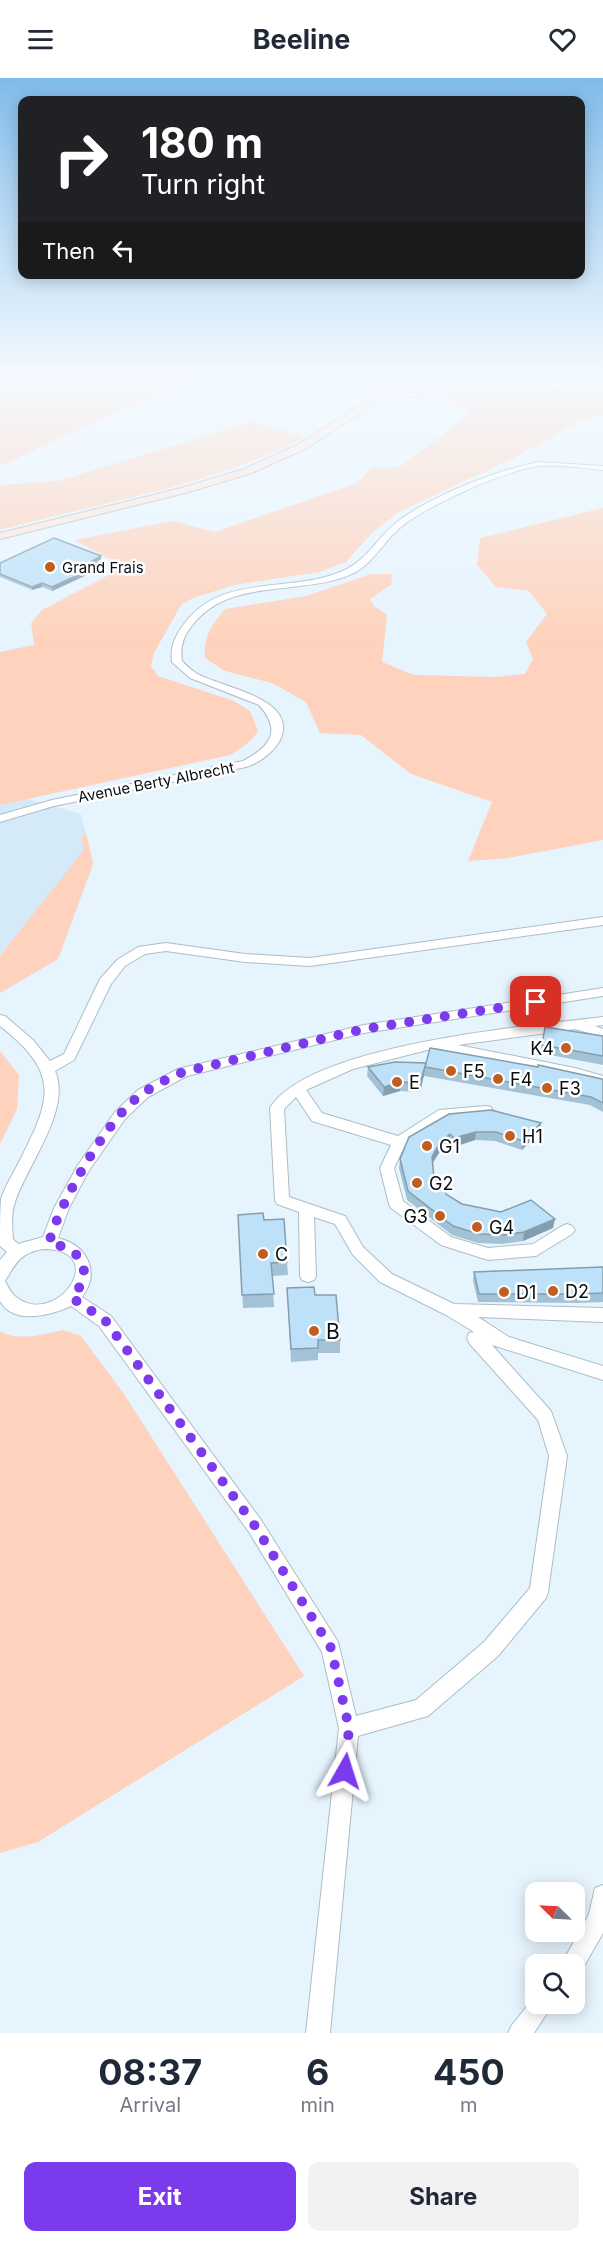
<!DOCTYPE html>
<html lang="en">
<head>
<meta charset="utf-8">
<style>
  body { margin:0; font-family:Inter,sans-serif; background:#f2f2f3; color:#1f2937; height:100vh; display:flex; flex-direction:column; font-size:22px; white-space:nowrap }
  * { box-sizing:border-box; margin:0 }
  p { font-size:20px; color:#747a83 }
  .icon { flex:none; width:33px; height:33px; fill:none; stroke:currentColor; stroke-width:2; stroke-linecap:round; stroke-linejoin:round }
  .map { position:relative; height:1955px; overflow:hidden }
  .drawer { display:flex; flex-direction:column; background:#fff; flex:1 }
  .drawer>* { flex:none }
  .top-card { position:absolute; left:18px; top:18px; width:567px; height:183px; border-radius:12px; box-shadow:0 3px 15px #0003; background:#202124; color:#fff; overflow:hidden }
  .needle { width:39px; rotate:294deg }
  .controls { position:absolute; left:525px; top:1804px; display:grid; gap:12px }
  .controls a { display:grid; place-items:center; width:60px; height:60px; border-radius:12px; background:#fff; box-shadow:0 3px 15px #0003; font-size:30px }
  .pin { position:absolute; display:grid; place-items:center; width:51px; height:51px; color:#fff; margin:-26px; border-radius:12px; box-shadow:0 3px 9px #0006 }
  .me { position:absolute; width:66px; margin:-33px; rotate:6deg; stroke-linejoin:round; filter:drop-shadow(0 0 4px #0008) }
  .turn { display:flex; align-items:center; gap:21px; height:126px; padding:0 24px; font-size:27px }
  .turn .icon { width:78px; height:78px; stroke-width:2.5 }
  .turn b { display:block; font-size:42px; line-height:51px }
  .then { display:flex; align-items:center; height:57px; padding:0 24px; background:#0003; gap:12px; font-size:22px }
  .eta { display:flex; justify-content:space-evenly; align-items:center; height:102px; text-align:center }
  .eta b { font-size:36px; font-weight:700; line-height:42px }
  .cta { display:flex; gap:12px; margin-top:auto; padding:12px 24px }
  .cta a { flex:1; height:69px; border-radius:12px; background:#7c3aed; color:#fff; font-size:24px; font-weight:700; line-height:69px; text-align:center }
  .cta a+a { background:#f2f2f3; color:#1f2937 }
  header { display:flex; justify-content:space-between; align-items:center; height:78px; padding:0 24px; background:#fff; font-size:27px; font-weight:700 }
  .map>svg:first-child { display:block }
</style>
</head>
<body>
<header><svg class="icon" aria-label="menu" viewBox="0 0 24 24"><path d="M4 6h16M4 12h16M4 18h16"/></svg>Beeline<svg class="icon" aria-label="heart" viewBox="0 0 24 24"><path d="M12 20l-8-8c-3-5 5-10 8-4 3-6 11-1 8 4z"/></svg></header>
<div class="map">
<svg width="603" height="1955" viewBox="0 0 603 1955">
  <rect width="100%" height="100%" fill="#e6f4fe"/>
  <polygon fill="#d5eaf9" points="0,689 28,721 81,736 93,786 58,881 0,915"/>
  <g fill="#fed2bc">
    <polygon points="0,293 185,293 195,299 0,388"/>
    <path d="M603 309V337L583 342 516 379 399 434 372 455 346 484 320 494 235 507 193 520 181 527 154 575 151 588 158 598 234 623 250 633 258 653C252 664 241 670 230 677L0 727V574L34 567 31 545 42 532 124 489 74 462 173 443 215 454 357 405 372 389 388 391 400 388 471 336 470 332 449 325 453 321 450 318 458 314Z"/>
    <path d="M251 344 305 359C211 408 102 424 0 452V407L58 403Z"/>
    <path d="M603 430V762L508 780 468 783 492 724 411 696 361 657 320 655 306 624 272 605 225 593 205 580C203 559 212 546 225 531L306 518 371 496H391L392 506 370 521 374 528 387 537 382 584 414 597 496 599 525 596 533 581 526 564 547 536 529 513 496 509 477 487 480 460Z"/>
    <polygon points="86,754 93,786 58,881 0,915 0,878 83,773 82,759"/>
    <polygon points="0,973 19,997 17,1031 0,1066"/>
    <path d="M63 1252 81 1258 124 1316 304 1598 38 1764 0 1775V1253C18 1264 44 1256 63 1252Z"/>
  </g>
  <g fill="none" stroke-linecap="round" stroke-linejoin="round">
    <g stroke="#aebcc5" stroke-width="2">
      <g id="street">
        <path d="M539 384 603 388V392C582 390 560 386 539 388 506 392 428 427 401 449 384 463 373 486 352 496 300 519 228 498 191 549 183 559 180 570 182 583 186 587 191 592 196 595 218 609 303 620 279 664 272 675 259 685 246 689L54 728 0 744V737L52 722 243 683C269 669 283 654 259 627L190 600 172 584C170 569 175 558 184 546 223 493 295 517 347 491 368 480 379 458 397 444 431 418 497 392 539 384Z"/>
        <path d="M603 839V847L310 888 245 884 166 873 145 876 125 888 111 906 74 982 55 993C72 1032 27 1087 15 1124 11 1136 12 1148 13 1161L18 1166 43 1159 54 1130 78 1087 115 1034 138 1012 178 991 364 947 603 910V918L364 955 187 998 148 1019 125 1041 88 1094 69 1130 58 1160C87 1167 101 1194 82 1219L111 1238 261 1442 338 1564 356 1638 416 1622 484 1564 530 1510 549 1378 538 1342 469 1265 467 1260 469 1255 474 1254 446 1237 380 1204 353 1177 335 1146 314 1139 316 1198 314 1202 308 1204 302 1202 300 1198 299 1134 277 1126 275 1122 270 1030C310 966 530 948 603 939V947L595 948 603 951V959L575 951 458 967 575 990 603 998V1008L435 970 353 991 306 1012 322 1035 398 1058 439 1032 486 1028 491 1029 493 1033 486 1038 447 1041 405 1067 394 1090 403 1123 451 1159 488 1170 533 1166 562 1148 567 1146 572 1148 575 1152 572 1156 536 1178 488 1182 441 1167 391 1130 389 1126 380 1090 391 1067 312 1043 296 1019 284 1031 289 1119 345 1138 363 1169 392 1196 454 1226 603 1230V1244L478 1239 509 1259 603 1288V1302L492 1267 551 1333 567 1378 548 1514 546 1520 498 1578 428 1638 358 1658 330 1955H306L339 1650 322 1574 249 1454 99 1248 71 1228C51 1237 14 1248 0 1223V1182L7 1174 0 1168C0 1154 0 1135 1 1121 5 1108 13 1096 19 1084 52 1020 60 995 0 948V937L5 938 33 962 50 983 64 976 100 901 117 882 138 869 166 865 245 876 310 880ZM43 1171C112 1171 57 1251 16 1219 11 1215 8 1209 5 1203 16 1185 20 1175 43 1171Z"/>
        <polygon points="603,1807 603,1855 580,1895 574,1897 574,1887 561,1887 589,1836 595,1810"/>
        <polygon points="536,1917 536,1926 553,1926 534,1955 508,1955 512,1947"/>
      </g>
    </g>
    <g stroke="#aebcc5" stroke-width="2">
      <path id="secondary" d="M420 299C479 314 543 305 603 303V309L476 313 419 320 398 317 394 313 307 370 252 395 189 414 0 461V455L181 410 244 391 299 366 400 301ZM420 305 443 311H446C433 313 411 319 400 309L405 306Z"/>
    </g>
    <use href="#street" fill="#fff" fill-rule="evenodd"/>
    <use href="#secondary" fill="#fde6da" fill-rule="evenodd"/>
  </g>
  <g fill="#a3c2d6">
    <polygon points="101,481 96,484 102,486 102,490 52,513 42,509 32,512 0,499 0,485"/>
    <polygon points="545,949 603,958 603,987 540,975"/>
    <polygon points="395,984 603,1002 603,1034 590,1027 424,998 424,997 420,1014 400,1013 383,1018 367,998 368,989"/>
    <polygon points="541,1045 539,1054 522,1072 495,1063 475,1062 454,1069 449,1065 439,1075 433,1085 434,1100 447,1117 462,1126 553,1150 523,1163 502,1166 478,1165 452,1157 407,1122 399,1090 400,1081 409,1059"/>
    <polygon points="238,1137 264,1142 287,1184 288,1197 272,1198 274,1229 243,1230"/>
    <polygon points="603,1189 603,1224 578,1225 478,1224 473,1203 474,1194"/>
    <polygon points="287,1210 315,1217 340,1262 340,1275 318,1275 318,1282 291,1284"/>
  </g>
  <g fill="#849eae">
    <polygon points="101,478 101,481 92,486 92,483"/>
    <polygon points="102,486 102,490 52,513 52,509"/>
    <polygon points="42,505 42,509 32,512 32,509"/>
    <polygon points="425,989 424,997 420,1014 420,1005"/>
    <polygon points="400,1004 400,1013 383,1018 384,1009"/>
    <polygon points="541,1045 539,1054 522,1072 523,1063"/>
    <polygon points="476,1054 475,1062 454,1069 454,1060"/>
    <polygon points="450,1056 449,1065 439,1075 431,1087 432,1079 439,1066"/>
    <polygon points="555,1141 553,1150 523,1163 524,1154"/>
  </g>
  <g fill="#bde1f9" stroke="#849eae" stroke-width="1.5">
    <polygon points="54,460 101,478 92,483 102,486 52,509 42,505 32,509 0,496 0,485"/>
    <polygon points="545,949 603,958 603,978 542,967"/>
    <polygon points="430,970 538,989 538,987 602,1001 603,1002 603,1025 591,1019 425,989"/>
    <polygon points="395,984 426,985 420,1005 400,1004 384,1009 368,989"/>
    <polygon points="491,1032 541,1045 523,1063 496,1054 476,1054 454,1060 450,1056 439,1066 432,1079 434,1100 447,1117 462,1126 501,1134 531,1122 555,1141 524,1154 503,1157 479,1156 453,1148 408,1113 400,1081 409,1059 449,1036"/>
    <polygon points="263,1135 264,1142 284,1141 287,1184 271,1185 274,1216 242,1217 238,1137"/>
    <polygon points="603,1189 603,1215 580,1216 479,1216 474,1194"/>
    <polygon points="314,1209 315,1217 336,1217 340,1262 318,1262 318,1270 291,1271 287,1210"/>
  </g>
  <linearGradient id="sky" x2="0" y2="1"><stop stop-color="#81bbea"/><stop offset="0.52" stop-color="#f4faff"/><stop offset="1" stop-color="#f4faff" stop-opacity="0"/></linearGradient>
  <rect width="603" height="567" fill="url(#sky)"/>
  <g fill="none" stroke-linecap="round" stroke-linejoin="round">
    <path stroke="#7c3aed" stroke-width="10" stroke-dasharray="0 18" d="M345 1693 349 1650 331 1570 255 1448 105 1242 72 1220C95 1192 83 1171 49 1165 59 1126 102 1052 131 1025 146 1011 165 1002 183 994L364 951 536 924"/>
  </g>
  <g fill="#c05e22" stroke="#fff" stroke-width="2">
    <circle cx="50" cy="489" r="6"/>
    <circle cx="566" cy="970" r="6"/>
    <circle cx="451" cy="993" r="6"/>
    <circle cx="498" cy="1001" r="6"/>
    <circle cx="397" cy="1004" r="6"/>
    <circle cx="547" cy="1010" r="6"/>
    <circle cx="510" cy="1058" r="6"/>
    <circle cx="427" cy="1068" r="6"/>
    <circle cx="417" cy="1105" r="6"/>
    <circle cx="440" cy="1138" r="6"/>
    <circle cx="477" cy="1149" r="6"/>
    <circle cx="263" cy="1176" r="6"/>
    <circle cx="553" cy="1213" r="6"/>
    <circle cx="504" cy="1214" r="6"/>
    <circle cx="314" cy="1253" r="6"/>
  </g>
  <g text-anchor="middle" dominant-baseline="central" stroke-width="5" stroke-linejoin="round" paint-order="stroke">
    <g font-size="15" fill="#090e11" stroke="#fff" text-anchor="start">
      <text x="62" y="489">Grand Frais</text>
    </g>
    <g font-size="15" fill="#090e11" stroke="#fff">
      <text transform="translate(156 704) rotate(-11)">Avenue Berty Albrecht</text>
    </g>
    <g font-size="18" fill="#090e11" stroke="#fff" text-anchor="start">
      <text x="554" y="970" text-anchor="end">K4</text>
      <text x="463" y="993">F5</text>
      <text x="510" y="1001">F4</text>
      <text x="409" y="1004">E</text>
      <text x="559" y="1010">F3</text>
      <text x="522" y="1058">H1</text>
      <text x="439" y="1068">G1</text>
      <text x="429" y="1105">G2</text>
      <text x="428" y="1138" text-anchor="end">G3</text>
      <text x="489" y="1149">G4</text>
      <text x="275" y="1176">C</text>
      <text x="565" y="1213">D2</text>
      <text x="516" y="1214">D1</text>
    </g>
    <g font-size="21" fill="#090e11" stroke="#fff" text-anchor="start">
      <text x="326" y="1253">B</text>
    </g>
  </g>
</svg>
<div class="controls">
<a><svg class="needle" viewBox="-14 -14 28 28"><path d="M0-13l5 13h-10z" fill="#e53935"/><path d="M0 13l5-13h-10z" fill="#747a83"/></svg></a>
<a><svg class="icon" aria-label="search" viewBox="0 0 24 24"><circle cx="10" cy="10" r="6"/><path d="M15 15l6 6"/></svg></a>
</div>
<div class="pin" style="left:536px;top:924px;background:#d93025"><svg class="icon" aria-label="arrive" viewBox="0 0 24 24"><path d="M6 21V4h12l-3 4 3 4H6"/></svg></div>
<svg class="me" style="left:345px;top:1693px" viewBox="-20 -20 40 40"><path d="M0-17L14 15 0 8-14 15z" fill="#7c3aed" stroke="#fff" stroke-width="4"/></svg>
<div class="top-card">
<div class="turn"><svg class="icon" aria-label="right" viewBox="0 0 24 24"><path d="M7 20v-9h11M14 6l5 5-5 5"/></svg><div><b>180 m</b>Turn right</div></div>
<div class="then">Then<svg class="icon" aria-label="left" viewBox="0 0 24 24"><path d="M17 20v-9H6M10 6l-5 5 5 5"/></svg></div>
</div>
</div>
<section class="drawer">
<div class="eta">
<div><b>08:37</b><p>Arrival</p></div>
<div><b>6</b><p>min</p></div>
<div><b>450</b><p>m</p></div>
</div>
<div class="cta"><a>Exit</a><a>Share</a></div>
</section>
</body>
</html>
